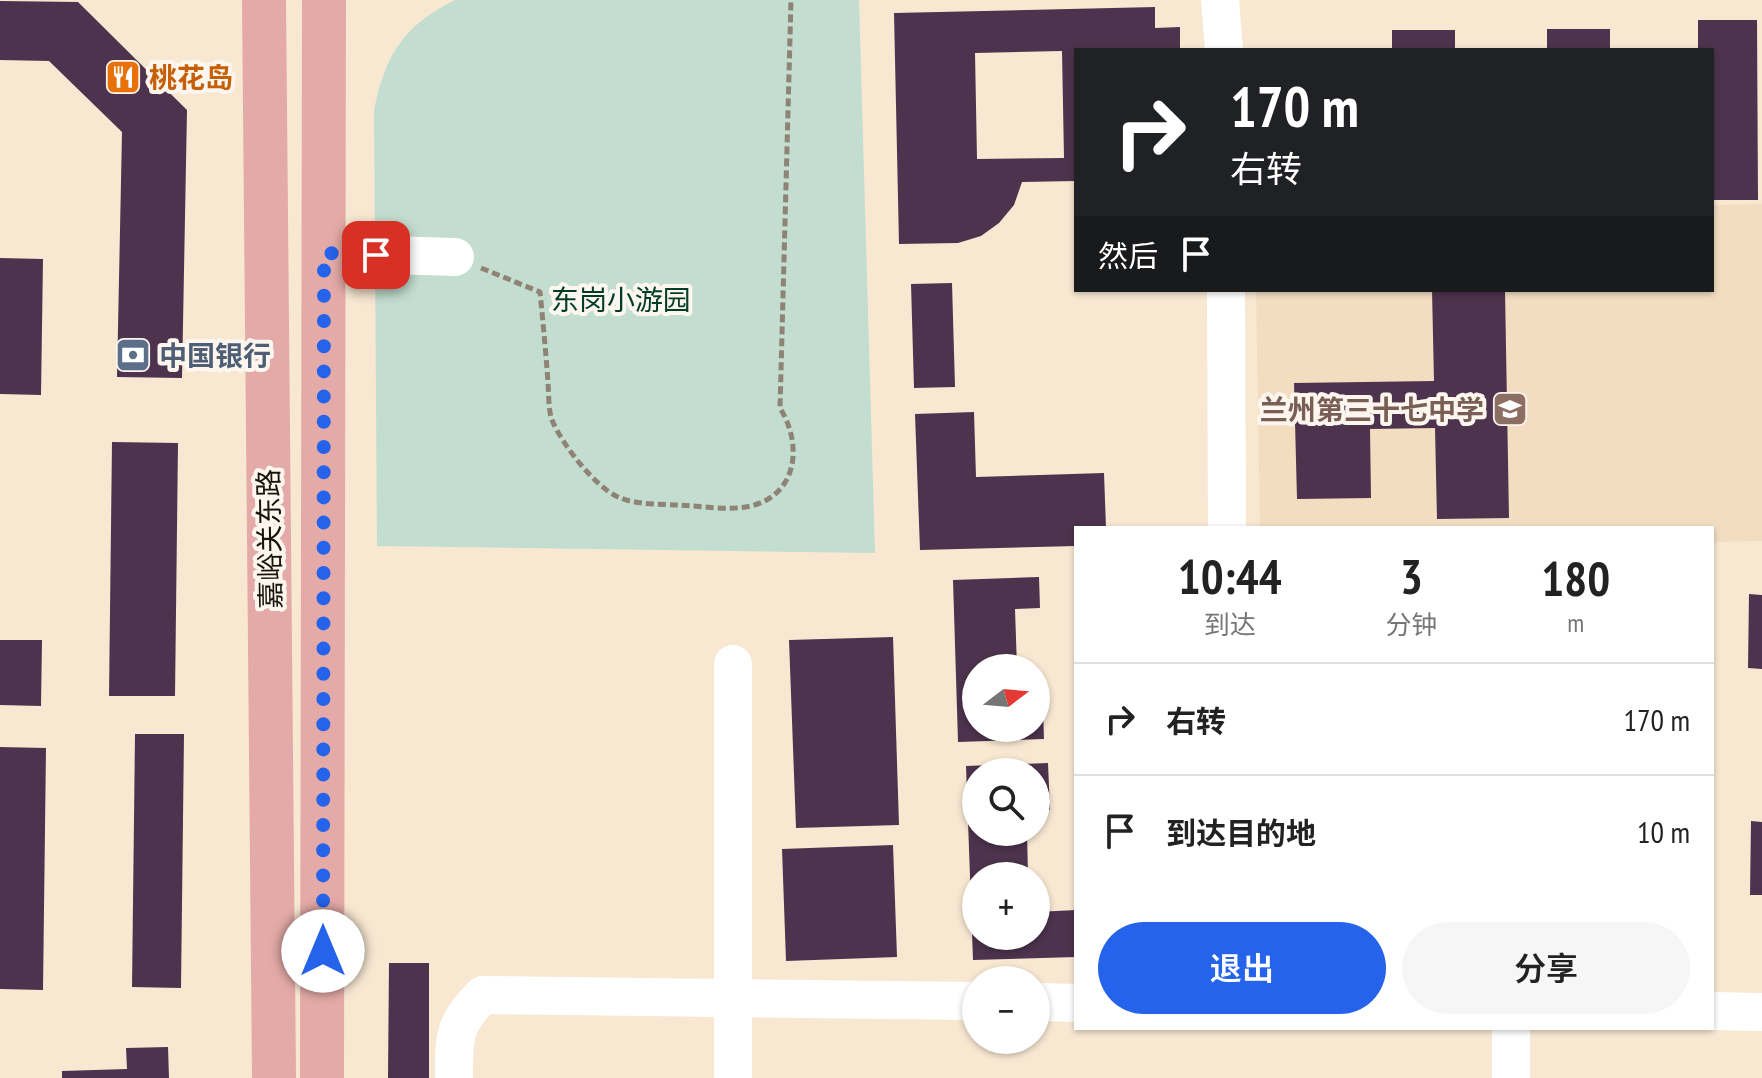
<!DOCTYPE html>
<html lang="zh">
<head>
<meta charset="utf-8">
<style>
  body { margin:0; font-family:"PT Sans Narrow","Noto Sans SC",sans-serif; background:#f6f6f6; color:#222; height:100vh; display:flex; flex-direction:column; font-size:30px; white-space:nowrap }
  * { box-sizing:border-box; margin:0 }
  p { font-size:26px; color:#767676 }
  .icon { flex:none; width:44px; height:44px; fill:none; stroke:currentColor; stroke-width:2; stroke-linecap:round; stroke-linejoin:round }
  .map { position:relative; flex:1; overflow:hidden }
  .panel { position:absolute; left:1074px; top:526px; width:640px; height:504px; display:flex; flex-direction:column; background:#fff; border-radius:0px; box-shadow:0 2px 6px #0004 }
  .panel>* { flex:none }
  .hud { position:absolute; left:1074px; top:48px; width:640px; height:244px; border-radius:0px; box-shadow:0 2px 6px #0004; background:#202124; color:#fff; overflow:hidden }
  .needle { width:52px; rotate:74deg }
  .buttons { position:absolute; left:962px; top:654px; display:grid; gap:16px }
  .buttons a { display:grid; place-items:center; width:88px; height:88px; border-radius:50%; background:#fff; box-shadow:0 2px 6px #0004; font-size:40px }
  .pin { position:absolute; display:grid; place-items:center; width:68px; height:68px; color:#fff; margin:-34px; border-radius:16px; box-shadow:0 4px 12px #0006 }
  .me { position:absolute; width:88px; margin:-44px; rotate:0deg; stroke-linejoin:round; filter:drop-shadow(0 0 6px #0008) }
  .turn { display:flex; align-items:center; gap:28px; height:168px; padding:0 24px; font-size:36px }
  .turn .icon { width:104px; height:104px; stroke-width:2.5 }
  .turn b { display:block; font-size:56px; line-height:68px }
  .then { display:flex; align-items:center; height:76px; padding:0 24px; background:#0003; gap:16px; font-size:30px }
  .eta { display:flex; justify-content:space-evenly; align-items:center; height:136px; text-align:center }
  .eta b { font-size:48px; font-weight:600; line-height:56px }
  .action { display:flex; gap:16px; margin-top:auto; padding:16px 24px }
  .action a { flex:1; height:92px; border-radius:48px; background:#2563eb; color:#fff; font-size:32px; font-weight:600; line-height:92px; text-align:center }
  .action a+a { background:#f6f6f6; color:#222 }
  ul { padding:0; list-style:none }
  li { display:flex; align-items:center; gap:24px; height:112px; padding:0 24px; border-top:2px solid #e0e0e0 }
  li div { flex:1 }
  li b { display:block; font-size:30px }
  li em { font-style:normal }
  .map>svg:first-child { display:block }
</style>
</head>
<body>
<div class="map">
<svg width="1762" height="1078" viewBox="0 0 1762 1078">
  <rect width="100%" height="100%" fill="#f8e8d2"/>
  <polygon fill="#f2ddc1" points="1762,204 1762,541 1712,542 1712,528 1260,528 1256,290 1712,290 1712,205"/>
  <path fill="#c3ddd0" d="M455 0H859L875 553 377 546 374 110C385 55 404 25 455 0Z"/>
  <g fill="#4d334d" fill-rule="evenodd">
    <polygon points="0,1 78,2 187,110 182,378 117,377 122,132 49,61 0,60"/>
    <path d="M1155 7V28L1180 27V50H1076V181L1022 182 1014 205 999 223 981 236 958 243 899 244 894 13ZM1062 51 1064 158 977 159 975 53Z"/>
    <polygon points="1698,20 1757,20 1758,200 1712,200 1712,50 1698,50"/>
    <rect x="1547" y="29" width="63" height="21"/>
    <rect x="1392" y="30" width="63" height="20"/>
    <polygon points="0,258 43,259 41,395 0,394"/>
    <polygon points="952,283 955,387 914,388 911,284"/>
    <polygon points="1432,290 1505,290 1509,518 1437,519 1435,428 1370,429 1371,498 1297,499 1294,383 1434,381"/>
    <polygon points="974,412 976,477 1104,473 1106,528 1076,528 1076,546 920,550 915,414"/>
    <polygon points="112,442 178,443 175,696 109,696"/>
    <polygon points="1039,577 1040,608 1015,609 1017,668 976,668 976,728 1036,728 1036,710 1043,709 1044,739 958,742 953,580"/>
    <polygon points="1749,594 1762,595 1762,669 1748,668"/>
    <polygon points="893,637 899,825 796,828 789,640"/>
    <polygon points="0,640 42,640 41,706 0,705"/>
    <polygon points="135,734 184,734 181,988 132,987"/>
    <polygon points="0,747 46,748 43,990 0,989"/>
    <polygon points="1048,763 1050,810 1036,810 1036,772 976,772 976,832 1027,832 1028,876 976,876 976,936 1036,936 1036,912 1076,910 1076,957 973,960 966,766"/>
    <polygon points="1751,821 1762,822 1762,895 1750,895"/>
    <polygon points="893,845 897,957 786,961 782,849"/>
    <polygon points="389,963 429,963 429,1078 388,1078"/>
    <polygon points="168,1047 169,1078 62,1078 62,1071 127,1069 126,1048"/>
  </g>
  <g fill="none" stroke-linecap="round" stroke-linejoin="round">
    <path stroke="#8e8374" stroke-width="5" stroke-dasharray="8 4" stroke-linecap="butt" d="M481 268 540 292C543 323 546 353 548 383 549 394 548 409 552 420 561 443 595 487 618 497 636 505 660 504 678 505 702 506 729 511 751 506 799 494 802 443 780 408L791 0"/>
    <g stroke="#fff" stroke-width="38">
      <polyline points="1220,0 1224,50"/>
      <polyline points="324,253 455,257"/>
      <polyline points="1226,290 1227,528"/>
      <polyline points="1036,1002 1076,1003"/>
      <polyline points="1712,1011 1762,1012"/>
      <path d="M454 1078C454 1037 453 1024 483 995L976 1001"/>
      <polyline points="733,1078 733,664"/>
      <polyline points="1511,1078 1511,1028"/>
    </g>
    <g stroke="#e4aaa7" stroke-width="44">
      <polyline points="264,0 274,1078"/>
      <polyline points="322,1078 324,0"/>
    </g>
  </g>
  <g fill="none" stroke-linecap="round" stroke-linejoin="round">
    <polyline stroke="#2563eb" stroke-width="14" stroke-dasharray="0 25.2" points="323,951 324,253 376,255"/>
  </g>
  <defs>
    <g id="restaurant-square" transform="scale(1.8)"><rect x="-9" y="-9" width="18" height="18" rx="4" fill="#e8710a" stroke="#fdf6ee"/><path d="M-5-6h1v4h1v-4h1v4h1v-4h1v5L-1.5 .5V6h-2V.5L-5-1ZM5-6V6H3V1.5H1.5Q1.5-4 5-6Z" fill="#fff"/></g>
    <g id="bank-square" transform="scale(1.8)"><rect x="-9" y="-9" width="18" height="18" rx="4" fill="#5c6f8a" stroke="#fdf6ee"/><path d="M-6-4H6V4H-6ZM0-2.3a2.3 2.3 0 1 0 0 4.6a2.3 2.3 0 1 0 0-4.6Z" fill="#fff"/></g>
    <g id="school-square" transform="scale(1.8)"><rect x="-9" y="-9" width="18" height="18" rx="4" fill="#8d6e63" stroke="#fdf6ee"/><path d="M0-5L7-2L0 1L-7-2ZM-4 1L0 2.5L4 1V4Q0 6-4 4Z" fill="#fff"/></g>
  </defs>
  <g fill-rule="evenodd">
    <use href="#restaurant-square" x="123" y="77"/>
    <use href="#bank-square" x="133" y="355"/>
    <use href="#school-square" x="1510" y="409"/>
  </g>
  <g text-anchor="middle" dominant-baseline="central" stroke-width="8" stroke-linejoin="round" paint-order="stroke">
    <g font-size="28" font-weight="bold" fill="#c56008" stroke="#fdf6ee" text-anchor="start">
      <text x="149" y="77">桃花岛</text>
    </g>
    <g font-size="28" fill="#003c28" stroke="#fdf6ee">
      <text x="621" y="299">东岗小游园</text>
    </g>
    <g font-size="28" font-weight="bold" fill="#4e5e75" stroke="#fdf6ee" text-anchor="start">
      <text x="159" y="355">中国银行</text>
    </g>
    <g font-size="28" font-weight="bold" fill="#785e54" stroke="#fdf6ee" text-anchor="end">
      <text x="1484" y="409">兰州第三十七中学</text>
    </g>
    <g font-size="28" fill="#18130b" stroke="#fdf6ee">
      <text transform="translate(269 539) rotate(-91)">嘉峪关东路</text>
    </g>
  </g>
</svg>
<div class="buttons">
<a><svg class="needle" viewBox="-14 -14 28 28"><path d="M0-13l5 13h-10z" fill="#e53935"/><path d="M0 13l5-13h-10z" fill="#767676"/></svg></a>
<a><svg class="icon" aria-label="search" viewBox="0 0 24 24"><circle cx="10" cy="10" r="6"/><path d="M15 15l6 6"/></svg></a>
<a>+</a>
<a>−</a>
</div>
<div class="pin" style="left:376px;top:255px;background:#d93025"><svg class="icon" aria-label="arrive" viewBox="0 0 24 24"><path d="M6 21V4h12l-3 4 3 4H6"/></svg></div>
<svg class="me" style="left:323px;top:951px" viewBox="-20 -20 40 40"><circle r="19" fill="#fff"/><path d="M0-13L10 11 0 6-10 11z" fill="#2563eb"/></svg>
<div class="hud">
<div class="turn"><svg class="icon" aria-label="right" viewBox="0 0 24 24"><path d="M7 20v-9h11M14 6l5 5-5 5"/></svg><div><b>170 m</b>右转</div></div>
<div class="then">然后<svg class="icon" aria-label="arrive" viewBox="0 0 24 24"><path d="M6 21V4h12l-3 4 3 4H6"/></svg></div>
</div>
<section class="panel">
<div class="eta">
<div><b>10:44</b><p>到达</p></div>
<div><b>3</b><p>分钟</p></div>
<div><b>180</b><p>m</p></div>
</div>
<ul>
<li><svg class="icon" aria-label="right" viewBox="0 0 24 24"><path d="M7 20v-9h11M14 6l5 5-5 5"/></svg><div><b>右转</b></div><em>170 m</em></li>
<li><svg class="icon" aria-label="arrive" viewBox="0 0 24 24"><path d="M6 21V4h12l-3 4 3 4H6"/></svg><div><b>到达目的地</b></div><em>10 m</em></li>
</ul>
<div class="action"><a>退出</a><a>分享</a></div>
</section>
</div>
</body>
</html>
